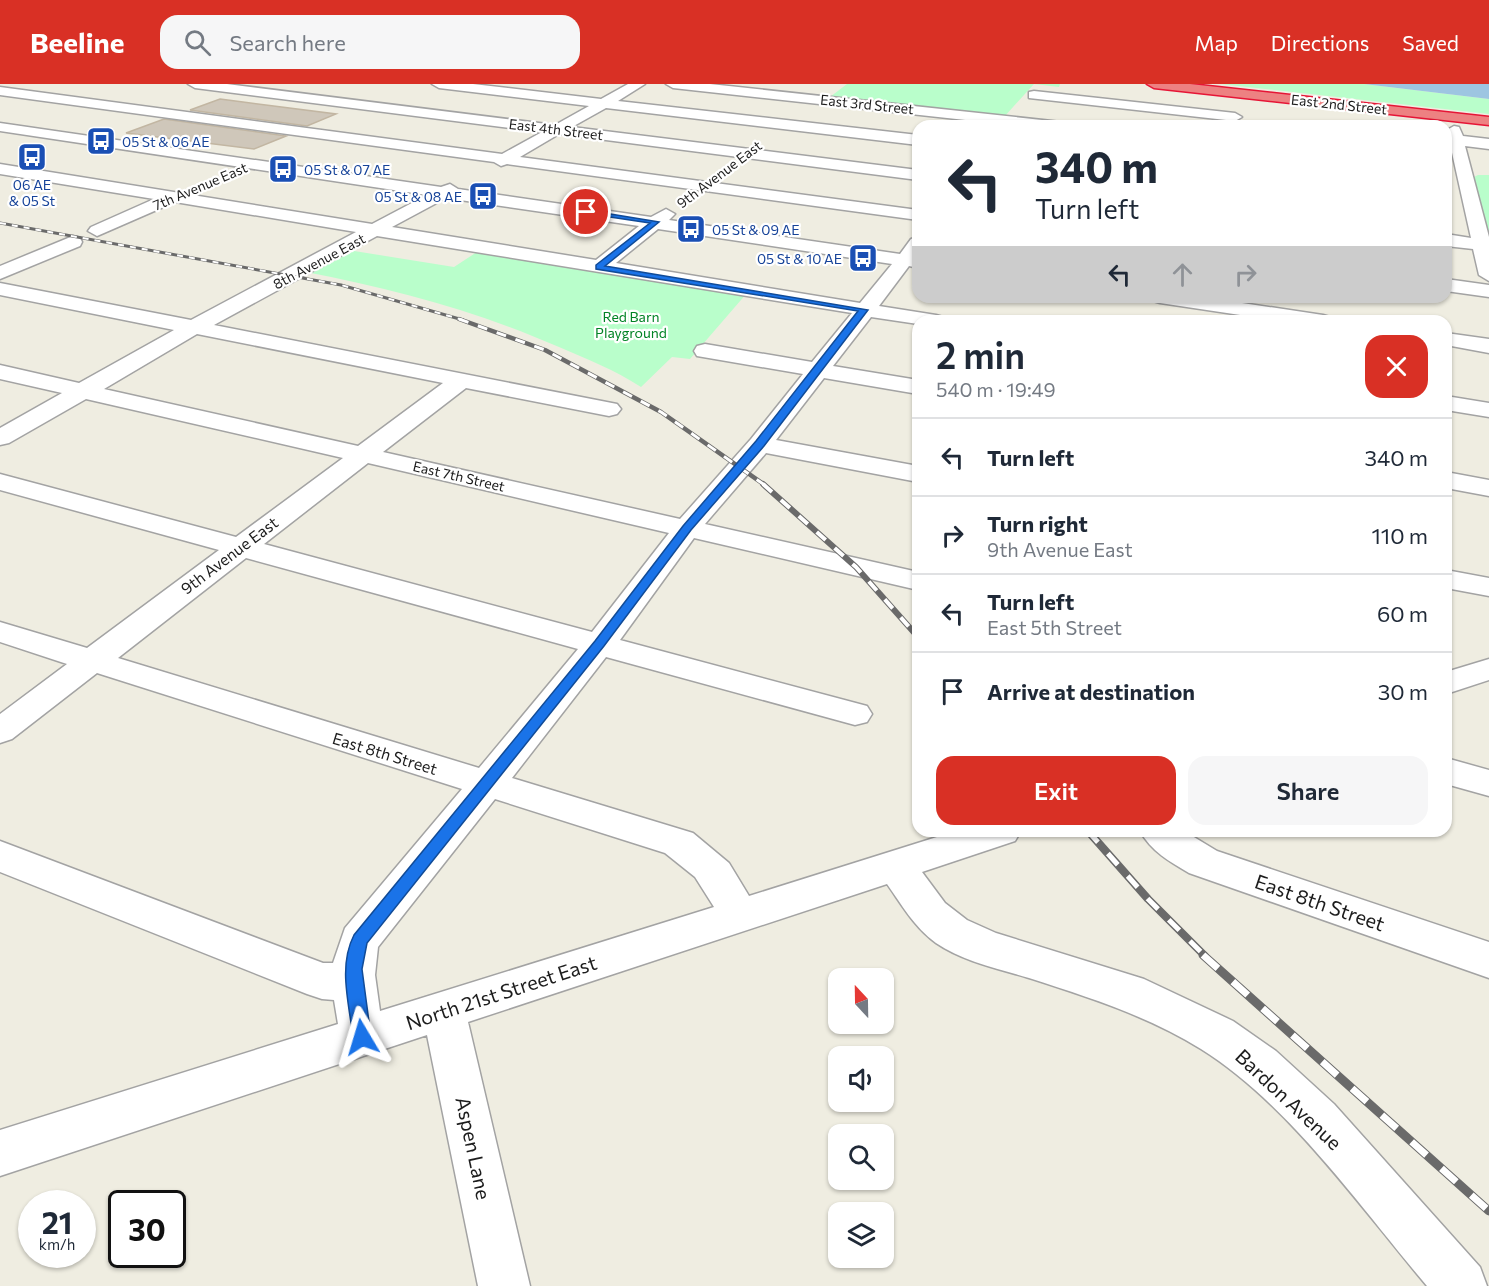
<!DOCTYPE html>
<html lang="en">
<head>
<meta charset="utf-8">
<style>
  body { margin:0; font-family:Commissioner,sans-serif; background:#f6f6f7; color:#1f2937; height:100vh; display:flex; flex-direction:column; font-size:22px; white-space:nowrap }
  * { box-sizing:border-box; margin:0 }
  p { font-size:20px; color:#747a83 }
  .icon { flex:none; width:33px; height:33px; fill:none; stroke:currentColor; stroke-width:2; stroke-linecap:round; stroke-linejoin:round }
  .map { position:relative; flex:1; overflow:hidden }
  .drawer { position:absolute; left:912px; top:231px; width:540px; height:522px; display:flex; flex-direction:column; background:#fff; border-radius:18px; box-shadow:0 2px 4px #0004 }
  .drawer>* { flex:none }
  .hud { position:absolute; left:912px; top:36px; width:540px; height:183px; border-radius:18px; box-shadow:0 2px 4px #0004; background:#fff; color:#1f2937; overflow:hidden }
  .needle { width:39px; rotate:338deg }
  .controls { position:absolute; left:828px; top:884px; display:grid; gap:12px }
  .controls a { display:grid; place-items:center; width:66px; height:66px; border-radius:12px; background:#fff; box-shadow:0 2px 4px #0004; font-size:30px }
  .speed { position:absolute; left:18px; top:1106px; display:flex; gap:12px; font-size:30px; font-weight:700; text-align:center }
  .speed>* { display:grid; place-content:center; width:78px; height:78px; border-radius:50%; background:#fff; box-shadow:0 2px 4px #0004; line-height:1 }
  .speed small { font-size:15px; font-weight:400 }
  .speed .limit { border:3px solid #111; border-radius:9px; background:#fff; color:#111 }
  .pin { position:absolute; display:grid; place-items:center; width:51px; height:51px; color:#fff; margin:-26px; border:3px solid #fff; border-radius:50%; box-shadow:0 2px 6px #0007 }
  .me { position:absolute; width:66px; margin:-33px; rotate:353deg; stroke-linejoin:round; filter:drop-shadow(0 0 4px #0008) }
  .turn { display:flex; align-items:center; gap:21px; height:126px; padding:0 24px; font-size:27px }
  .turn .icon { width:78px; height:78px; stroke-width:2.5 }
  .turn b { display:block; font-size:42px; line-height:51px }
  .lanes { display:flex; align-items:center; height:57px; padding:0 24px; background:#0003; justify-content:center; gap:30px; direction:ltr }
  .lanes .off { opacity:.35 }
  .round { display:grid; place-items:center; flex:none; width:63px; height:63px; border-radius:18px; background:#f6f6f7 }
  .headline { display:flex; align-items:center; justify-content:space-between; height:102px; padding:0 24px }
  h1 { font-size:36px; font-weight:600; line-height:45px }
  .primary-button { display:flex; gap:12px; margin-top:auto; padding:12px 24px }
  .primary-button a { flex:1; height:69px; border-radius:18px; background:#d93025; color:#fff; font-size:24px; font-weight:600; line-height:69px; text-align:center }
  .primary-button a+a { background:#f6f6f7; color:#1f2937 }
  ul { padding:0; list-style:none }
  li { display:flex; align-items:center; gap:18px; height:78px; padding:0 24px; border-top:2px solid #e0e1e3 }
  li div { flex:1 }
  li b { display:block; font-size:22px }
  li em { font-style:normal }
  header { display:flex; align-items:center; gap:36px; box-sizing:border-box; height:84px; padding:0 30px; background:#d93025; color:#fff }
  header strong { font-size:28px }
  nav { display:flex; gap:33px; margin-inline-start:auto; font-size:21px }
  .search { width:420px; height:54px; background:#f6f6f7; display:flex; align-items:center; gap:15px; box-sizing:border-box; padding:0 21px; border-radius:18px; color:#747a83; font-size:22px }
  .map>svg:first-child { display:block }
</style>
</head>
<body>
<header>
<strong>Beeline</strong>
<div class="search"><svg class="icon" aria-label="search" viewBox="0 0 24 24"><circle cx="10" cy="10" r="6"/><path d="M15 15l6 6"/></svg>Search here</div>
<nav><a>Map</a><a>Directions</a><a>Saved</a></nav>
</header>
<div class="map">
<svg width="1489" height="1202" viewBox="0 0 1489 1202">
  <rect width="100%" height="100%" fill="#efede1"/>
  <g fill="#b9fecb">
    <polygon points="847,0 1060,0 1059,3 1034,0 1004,33 830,13"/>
    <polygon points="1220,0 1364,0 1489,15 1489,30"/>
    <polygon points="1478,91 1489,91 1489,156 1474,93"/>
    <path d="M348 166 454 183 480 166 747 209 690 275 672 273 641 303C615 286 587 275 559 263 477 227 394 205 306 188Z"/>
  </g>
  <polygon fill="#9dc5e1" points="1364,0 1489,0 1489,15"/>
  <g fill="#cfc7ba" stroke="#c2b6a2" stroke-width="1.5">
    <polygon points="220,15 243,18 336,30 307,42 190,26"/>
    <polygon points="164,35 286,52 254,65 126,49"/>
  </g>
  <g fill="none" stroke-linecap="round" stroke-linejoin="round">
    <g stroke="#a3a3a3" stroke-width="3">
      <g id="minor">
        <polygon points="188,0 227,0 555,41 589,22 439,4 432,0 473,0 601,15 628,0 645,0 618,17 918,51 918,61 606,24 572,43 918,86 918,96 559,50 520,73 918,126 918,136 507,80 501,82 494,78 0,11 0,3 502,70 542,48 195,4"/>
        <polygon points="666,0 710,0 1061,38 1068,42 1021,42 673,4"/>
        <polygon points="1034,7 1235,29 1242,33 1235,37 1029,14 1029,8"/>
        <path d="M0 39 441 103 450 100 458 105 651 133 666 125 675 130 669 136 900 170 911 155 918 153V184L909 182 879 222 936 231 943 233 947 237H918V240L871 233 833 282 918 296V310L824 294 776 356 918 382V398L766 369 705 440 918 488V506L694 454 620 556 867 622 872 630 867 638 855 641 606 573 512 694 693 749 729 779 749 812 956 747H1021L1015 757 922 788 945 819 967 836 996 849 1144 895 1233 937 1276 967 1334 1020 1480 1183 1487 1202H1427C1361 1124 1288 1019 1201 965 1148 932 1088 913 1029 894 999 885 962 877 936 859 914 843 902 821 887 800L468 938 530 1202H478L427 951 0 1092V1046L338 940 334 916 322 915 307 910 0 788V757L323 879H333L345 844 462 705 97 589 12 655 0 659V630L67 580 0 558V538L87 564 219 466 0 406V390L236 453 343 374 86 315 9 359 0 361V344L62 309 0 295V281L79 299 174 246 0 211V199L191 236 356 148 175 118 97 152 88 147 91 143 154 115 0 90V80L372 140 427 111 0 47ZM446 114 639 142 596 176 392 143ZM658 145 892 180 860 219 616 179ZM377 152 852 229 812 278 705 260 697 262 694 267 697 272 803 290 751 355 680 435 383 368 466 304 609 332 617 330 621 325 617 320 214 241ZM197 250 443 299 358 362 104 305ZM368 379 669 449 592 548 264 460ZM246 474 578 565 479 684 118 574ZM495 715 665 769 695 793 714 823 380 927 375 891 378 863Z"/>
        <polygon points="1454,42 1459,43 1463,52 1489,55 1489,65 1465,62 1489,153 1489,197 1479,191 1473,165 1446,162 1446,150 1471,154 1447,46"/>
        <polygon points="73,152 80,154 82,158 80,162 0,195 0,182"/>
        <polygon points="1446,195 1489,201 1489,213 1446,207"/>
        <polygon points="1150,213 1202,213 1323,231 1330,233 1334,237 1281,237 1160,219 1153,217"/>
        <polygon points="1446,249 1489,255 1489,269 1446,261"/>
        <polygon points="1446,312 1489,319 1489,333 1446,326"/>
        <polygon points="1446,388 1489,396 1489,412 1446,404"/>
        <polygon points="1446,486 1489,494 1489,512 1446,504"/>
        <polygon points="1489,575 1489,596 1446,610 1446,588"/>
        <polygon points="1446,674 1489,686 1489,712 1446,700"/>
        <path d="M1140 747H1184L1217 767 1489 858V894L1189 789C1170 778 1151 767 1140 747Z"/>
      </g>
    </g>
    <g stroke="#e61536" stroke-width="3">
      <polygon id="highway" points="1147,0 1190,0 1489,33 1489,41 1154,4"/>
    </g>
    <use href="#minor" fill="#fff" fill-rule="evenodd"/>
    <use href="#highway" fill="#ed8182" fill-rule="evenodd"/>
    <g stroke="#6a6a6a" stroke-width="3">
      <polyline id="rail-far4" points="0,139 341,201 463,236"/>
    </g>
    <g stroke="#6a6a6a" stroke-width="4.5">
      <polyline id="rail-far3" points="459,235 545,266 661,328 766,402"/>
    </g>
    <g stroke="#6a6a6a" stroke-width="6">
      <polyline id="rail-far2" points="763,400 856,483 918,553"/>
    </g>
    <g stroke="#6a6a6a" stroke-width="8">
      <polyline id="rail-far1" points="1088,747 1148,815 1205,872"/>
    </g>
    <g stroke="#6a6a6a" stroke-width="9">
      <polyline id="rail" points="1203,871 1489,1127"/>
    </g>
    <use href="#rail-far4" stroke="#fff" stroke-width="2" stroke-dasharray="6" stroke-linecap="butt"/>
    <use href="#rail-far3" stroke="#fff" stroke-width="3" stroke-dasharray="10" stroke-linecap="butt"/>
    <use href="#rail-far2" stroke="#fff" stroke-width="4" stroke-dasharray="12" stroke-linecap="butt"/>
    <use href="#rail-far1" stroke="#fff" stroke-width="5" stroke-dasharray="15" stroke-linecap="butt"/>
    <use href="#rail" stroke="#fff" stroke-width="7" stroke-dasharray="20" stroke-linecap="butt"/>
  </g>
  <path fill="#1a73e8" stroke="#114b97" stroke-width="1.5" d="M586 126 659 138 605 182 868 226 764 362 691 446 604 562 367 859 362 885 371 953 368 959 362 961 355 959 353 953C349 919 338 882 354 851L595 557 683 442 756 357 858 227 596 185V181L650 139 583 129Z"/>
  <defs>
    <g id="bus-square" transform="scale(1.5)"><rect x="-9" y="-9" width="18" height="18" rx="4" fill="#1a4fb4" stroke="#fff"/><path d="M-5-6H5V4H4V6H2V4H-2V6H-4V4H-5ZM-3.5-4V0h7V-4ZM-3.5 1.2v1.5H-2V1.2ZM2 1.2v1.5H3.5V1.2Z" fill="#fff"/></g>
  </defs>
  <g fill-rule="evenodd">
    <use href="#bus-square" x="101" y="57"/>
    <use href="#bus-square" x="32" y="73"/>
    <use href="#bus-square" x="283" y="85"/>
    <use href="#bus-square" x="483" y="112"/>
    <use href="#bus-square" x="691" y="145"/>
    <use href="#bus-square" x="863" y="174"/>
  </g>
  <g text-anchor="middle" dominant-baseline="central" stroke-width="4.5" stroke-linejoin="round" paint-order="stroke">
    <g font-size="14" fill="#1c1c1c" stroke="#fff">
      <text transform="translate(867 20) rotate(6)">East 3rd Street</text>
      <text transform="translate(1339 20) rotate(6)">East 2nd Street</text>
      <text transform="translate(556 45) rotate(7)">East 4th Street</text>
      <text transform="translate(719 90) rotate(-37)">9th Avenue East</text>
      <text transform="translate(200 102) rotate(-23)">7th Avenue East</text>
      <text transform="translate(319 177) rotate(-28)">8th Avenue East</text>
      <text transform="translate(459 392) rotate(13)">East 7th Street</text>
    </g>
    <g font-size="14" fill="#164399" stroke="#fff" text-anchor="start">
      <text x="122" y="57">05 St &amp; 06 AE</text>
      <text x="304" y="85">05 St &amp; 07 AE</text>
      <text x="32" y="100" text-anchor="middle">06 AE<tspan x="32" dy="16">&amp; 05 St</tspan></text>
      <text x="462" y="112" text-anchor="end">05 St &amp; 08 AE</text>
      <text x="712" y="145">05 St &amp; 09 AE</text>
      <text x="842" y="174" text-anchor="end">05 St &amp; 10 AE</text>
    </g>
    <g font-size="14" fill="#028325" stroke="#fff">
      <text x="631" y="232">Red Barn<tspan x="631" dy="16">Playground</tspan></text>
    </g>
    <g font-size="16" fill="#1c1c1c" stroke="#fff">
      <text transform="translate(229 471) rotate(-37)">9th Avenue East</text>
      <text transform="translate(385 669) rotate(17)">East 8th Street</text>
    </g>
    <g font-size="20" fill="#1c1c1c" stroke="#fff">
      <text transform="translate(1320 818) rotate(19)">East 8th Street</text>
      <text transform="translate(501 908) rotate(-18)">North 21st Street East</text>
      <text transform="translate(1289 1015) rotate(43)">Bardon Avenue</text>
      <text transform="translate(474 1064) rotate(78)">Aspen Lane</text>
    </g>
  </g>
</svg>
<div class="controls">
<a><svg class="needle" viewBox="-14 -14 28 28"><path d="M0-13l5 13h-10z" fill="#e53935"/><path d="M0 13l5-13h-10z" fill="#747a83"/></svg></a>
<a><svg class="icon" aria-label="sound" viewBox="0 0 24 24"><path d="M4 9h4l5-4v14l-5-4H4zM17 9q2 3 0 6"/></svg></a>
<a><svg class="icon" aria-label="search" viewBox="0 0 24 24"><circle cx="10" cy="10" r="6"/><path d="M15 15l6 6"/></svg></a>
<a><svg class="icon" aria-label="layers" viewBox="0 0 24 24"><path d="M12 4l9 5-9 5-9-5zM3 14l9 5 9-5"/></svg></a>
</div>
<div class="speed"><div>21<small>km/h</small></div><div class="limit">30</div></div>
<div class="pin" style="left:586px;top:128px;background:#d93025"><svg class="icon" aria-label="arrive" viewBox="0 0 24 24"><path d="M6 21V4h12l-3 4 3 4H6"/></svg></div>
<svg class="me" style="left:362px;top:953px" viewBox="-20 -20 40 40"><path d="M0-17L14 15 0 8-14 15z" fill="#1a73e8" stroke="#fff" stroke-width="4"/></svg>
<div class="hud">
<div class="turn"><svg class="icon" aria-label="left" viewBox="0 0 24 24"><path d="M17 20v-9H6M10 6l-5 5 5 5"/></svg><div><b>340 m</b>Turn left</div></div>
<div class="lanes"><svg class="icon" aria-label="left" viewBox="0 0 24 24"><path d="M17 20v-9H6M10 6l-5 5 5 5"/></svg><svg class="icon off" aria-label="ahead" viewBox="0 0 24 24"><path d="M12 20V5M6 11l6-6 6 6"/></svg><svg class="icon off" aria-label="right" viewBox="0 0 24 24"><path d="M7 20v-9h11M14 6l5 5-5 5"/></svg></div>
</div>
<section class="drawer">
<div class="headline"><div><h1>2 min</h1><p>540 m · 19:49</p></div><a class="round" style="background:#d93025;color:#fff"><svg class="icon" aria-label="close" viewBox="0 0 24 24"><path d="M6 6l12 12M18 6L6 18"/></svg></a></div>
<ul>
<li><svg class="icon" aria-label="left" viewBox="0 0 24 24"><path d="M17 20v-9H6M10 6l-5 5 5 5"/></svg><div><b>Turn left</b></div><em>340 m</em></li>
<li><svg class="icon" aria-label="right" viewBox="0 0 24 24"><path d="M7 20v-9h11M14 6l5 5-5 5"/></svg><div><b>Turn right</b><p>9th Avenue East</p></div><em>110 m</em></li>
<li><svg class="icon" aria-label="left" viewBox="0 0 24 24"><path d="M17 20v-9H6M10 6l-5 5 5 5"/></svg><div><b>Turn left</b><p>East 5th Street</p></div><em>60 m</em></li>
<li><svg class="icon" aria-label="arrive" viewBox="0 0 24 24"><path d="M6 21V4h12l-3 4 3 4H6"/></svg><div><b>Arrive at destination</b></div><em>30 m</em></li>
</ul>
<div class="primary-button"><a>Exit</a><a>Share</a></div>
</section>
</div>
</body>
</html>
